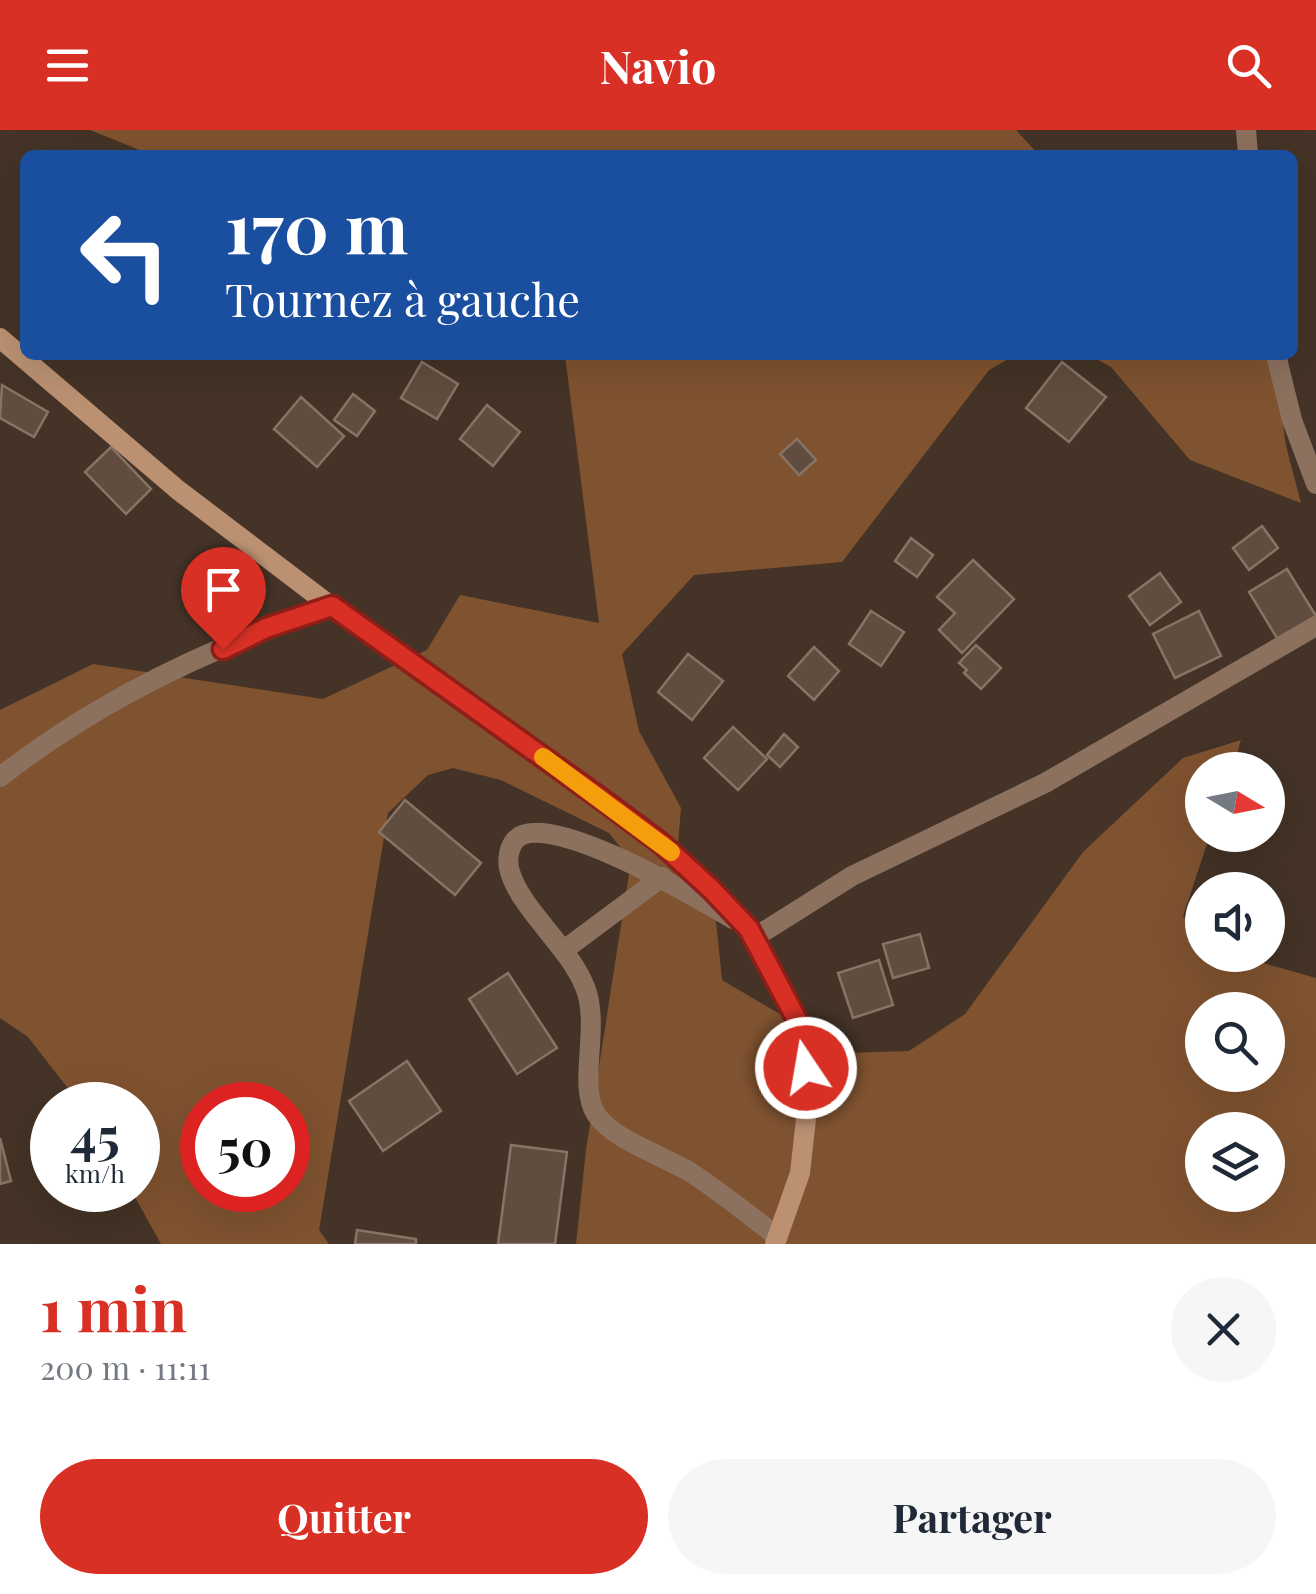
<!DOCTYPE html>
<html lang="fr">
<head>
<meta charset="utf-8">
<style>
  body { margin:0; font-family:"Playfair Display",serif; background:#f6f6f7; color:#1f2937; height:100vh; display:flex; flex-direction:column; font-size:38px; white-space:nowrap }
  * { box-sizing:border-box; margin:0 }
  p { font-size:32px; color:#747a83 }
  .icon { flex:none; width:55px; height:55px; fill:none; stroke:currentColor; stroke-width:2; stroke-linecap:round; stroke-linejoin:round }
  .map { position:relative; height:1114px; overflow:hidden }
  .sheet { display:flex; flex-direction:column; background:#fff; flex:1 }
  .sheet>* { flex:none }
  .guide { position:absolute; left:20px; top:20px; width:1278px; height:210px; border-radius:15px; box-shadow:0 10px 40px #0002; background:#1a4fa0; color:#fff; overflow:hidden }
  .needle { width:65px; rotate:100deg }
  .buttons { position:absolute; left:1185px; top:622px; display:grid; gap:20px }
  .buttons a { display:grid; place-items:center; width:100px; height:100px; border-radius:50%; background:#fff; box-shadow:0 10px 40px #0002; font-size:50px }
  .speed { position:absolute; left:30px; top:952px; display:flex; gap:20px; font-size:50px; font-weight:700; text-align:center }
  .speed>* { display:grid; place-content:center; width:130px; height:130px; border-radius:50%; background:#fff; box-shadow:0 10px 40px #0002; line-height:1 }
  .speed small { font-size:25px; font-weight:400 }
  .speed .limit { border:15px solid #d22; background:#fff; color:#111 }
  .pin { position:absolute; display:grid; place-items:center; width:85px; height:85px; color:#fff; margin:-102px -42px; border-radius:50% 50% 50% 0; rotate:-45deg; box-shadow:0 0 10px #0007 }
  .pin .icon { rotate:45deg }
  .me { position:absolute; width:110px; margin:-55px; rotate:348deg; stroke-linejoin:round; filter:drop-shadow(0 0 8px #0008) }
  .turn { display:flex; align-items:center; gap:35px; height:210px; padding:0 40px; font-size:45px }
  .turn .icon { width:130px; height:130px; stroke-width:2.5 }
  .turn b { display:block; font-size:70px; line-height:85px }
  .round { display:grid; place-items:center; flex:none; width:105px; height:105px; border-radius:52px; background:#f6f6f7 }
  .headline { display:flex; align-items:center; justify-content:space-between; height:170px; padding:0 40px }
  h1 { font-size:60px; font-weight:700; line-height:75px; color:#d93025 }
  .primary-button { display:flex; gap:20px; margin-top:auto; padding:20px 40px }
  .primary-button a { flex:1; height:115px; border-radius:60px; background:#d93025; color:#fff; font-size:40px; font-weight:700; line-height:115px; text-align:center }
  .primary-button a+a { background:#f6f6f7; color:#1f2937 }
  header { display:flex; justify-content:space-between; align-items:center; height:130px; padding:0 40px; background:#d93025; color:#fff; font-size:45px; font-weight:700 }
  .map>svg:first-child { display:block }
</style>
</head>
<body>
<header><svg class="icon" aria-label="menu" viewBox="0 0 24 24"><path d="M4 6h16M4 12h16M4 18h16"/></svg>Navio<svg class="icon" aria-label="search" viewBox="0 0 24 24"><circle cx="10" cy="10" r="6"/><path d="M15 15l6 6"/></svg></header>
<div class="map">
<svg width="1316" height="1114" viewBox="0 0 1316 1114">
  <rect width="100%" height="100%" fill="#443326"/>
  <g fill="#805330" fill-rule="evenodd">
    <polygon points="90,0 1016,0 1039,25 152,25"/>
    <path d="M565 225H1015L989 240 842 432 694 445 622 524 639 601 681 678 676 737 716 791 722 850 846 923 909 921 965 884 1083 722 1183 628 1241 610 1232 640H1202V705H1210L1183 786 1202 807V825H1235L1316 848V1114H576L586 1020 631 731 609 703 501 650 453 638 428 645 388 683 319 1100 329 1114H161L131 1060H138V975H81L28 907 0 888V580L93 534 323 569 427 520 460 465 599 493ZM1202 880H1268V945H1202ZM202 975H288V1060H202ZM1202 1000H1268V1065H1202Z"/>
    <polygon points="1089,225 1273,225 1286,316 1301,373 1190,330 1111,237"/>
  </g>
  <g fill="#604d3f" stroke="#887465" stroke-width="2.5">
    <polygon points="422,232 458,254 437,289 401,268"/>
    <polygon points="1062,232 1106,267 1069,312 1026,278"/>
    <polygon points="2,255 48,282 34,307 0,288"/>
    <polygon points="353,264 375,281 357,306 334,290"/>
    <polygon points="301,267 344,306 317,337 274,299"/>
    <polygon points="487,275 520,302 493,336 460,309"/>
    <polygon points="797,309 816,330 799,345 780,324"/>
    <polygon points="111,317 151,359 126,384 85,342"/>
    <polygon points="1262,396 1278,418 1249,440 1233,418"/>
    <polygon points="911,408 933,425 917,447 895,431"/>
    <polygon points="973,430 1014,469 962,523 939,500 955,483 937,467"/>
    <polygon points="1287,439 1316,486 1280,513 1249,462"/>
    <polygon points="1160,443 1181,472 1150,495 1129,466"/>
    <polygon points="871,481 904,502 881,536 849,514"/>
    <polygon points="1199,481 1221,526 1175,548 1153,504"/>
    <polygon points="976,515 1001,538 981,559 964,543 967,540 959,533"/>
    <polygon points="814,517 839,541 814,570 788,546"/>
    <polygon points="688,524 723,551 692,590 658,562"/>
    <polygon points="733,597 767,629 738,660 704,628"/>
    <polygon points="784,604 798,617 780,637 767,625"/>
    <polygon points="405,670 481,733 455,765 379,702"/>
    <polygon points="920,804 929,838 893,848 883,814"/>
    <polygon points="879,830 893,875 853,888 838,843"/>
    <polygon points="508,843 557,918 517,944 469,869"/>
    <polygon points="407,931 441,981 383,1021 349,971"/>
    <polygon points="0,1008 11,1051 0,1054"/>
    <polygon points="511,1015 567,1022 555,1114 498,1114"/>
    <polygon points="357,1100 416,1109 416,1114 355,1114"/>
  </g>
  <g fill="none" stroke-linecap="round" stroke-linejoin="round">
    <g stroke="#8c715e" stroke-width="20">
      <polyline points="1246,0 1248,25"/>
      <polyline points="1276,225 1292,290 1316,354"/>
      <path d="M0 647C99 570 214 515 332 477"/>
      <path d="M733 789C702 771 537 671 513 713 508 721 507 733 510 742 522 781 568 815 585 857 601 897 577 954 596 984 612 1010 667 1027 693 1044 722 1063 750 1086 778 1107"/>
      <polyline points="752,809 852,746 1045,653 1316,496"/>
      <polyline points="564,820 662,747"/>
    </g>
    <polyline stroke="#bb9172" stroke-width="20" points="0,208 178,360 332,477 662,714 749,799 796,888 806,938 806,989 800,1043 775,1114"/>
  </g>
  <g fill="none" stroke-linecap="round" stroke-linejoin="round">
    <g stroke="#8d1f18" stroke-width="25">
      <polyline id="route" points="223,519 266,498 332,476 600,668 662,714 711,759 749,799 796,888 806,938"/>
    </g>
    <use href="#route" stroke="#d93025" stroke-width="18"/>
    <polyline stroke="#f59e0b" stroke-width="18" points="543,627 671,722"/>
  </g>
</svg>
<div class="buttons">
<a><svg class="needle" viewBox="-14 -14 28 28"><path d="M0-13l5 13h-10z" fill="#e53935"/><path d="M0 13l5-13h-10z" fill="#747a83"/></svg></a>
<a><svg class="icon" aria-label="sound" viewBox="0 0 24 24"><path d="M4 9h4l5-4v14l-5-4H4zM17 9q2 3 0 6"/></svg></a>
<a><svg class="icon" aria-label="search" viewBox="0 0 24 24"><circle cx="10" cy="10" r="6"/><path d="M15 15l6 6"/></svg></a>
<a><svg class="icon" aria-label="layers" viewBox="0 0 24 24"><path d="M12 4l9 5-9 5-9-5zM3 14l9 5 9-5"/></svg></a>
</div>
<div class="speed"><div>45<small>km/h</small></div><div class="limit">50</div></div>
<div class="pin" style="left:223px;top:519px;background:#d93025"><svg class="icon" aria-label="arrive" viewBox="0 0 24 24"><path d="M6 21V4h12l-3 4 3 4H6"/></svg></div>
<svg class="me" style="left:806px;top:938px" viewBox="-20 -20 40 40"><circle r="17" fill="#d93025" stroke="#fff" stroke-width="3"/><path d="M0-11L8 9 0 5-8 9z" fill="#fff"/></svg>
<div class="guide">
<div class="turn"><svg class="icon" aria-label="left" viewBox="0 0 24 24"><path d="M17 20v-9H6M10 6l-5 5 5 5"/></svg><div><b>170 m</b>Tournez à gauche</div></div>
</div>
</div>
<section class="sheet">
<div class="headline"><div><h1>1 min</h1><p>200 m · 11:11</p></div><a class="round"><svg class="icon" aria-label="close" viewBox="0 0 24 24"><path d="M6 6l12 12M18 6L6 18"/></svg></a></div>
<div class="primary-button"><a>Quitter</a><a>Partager</a></div>
</section>
</body>
</html>
